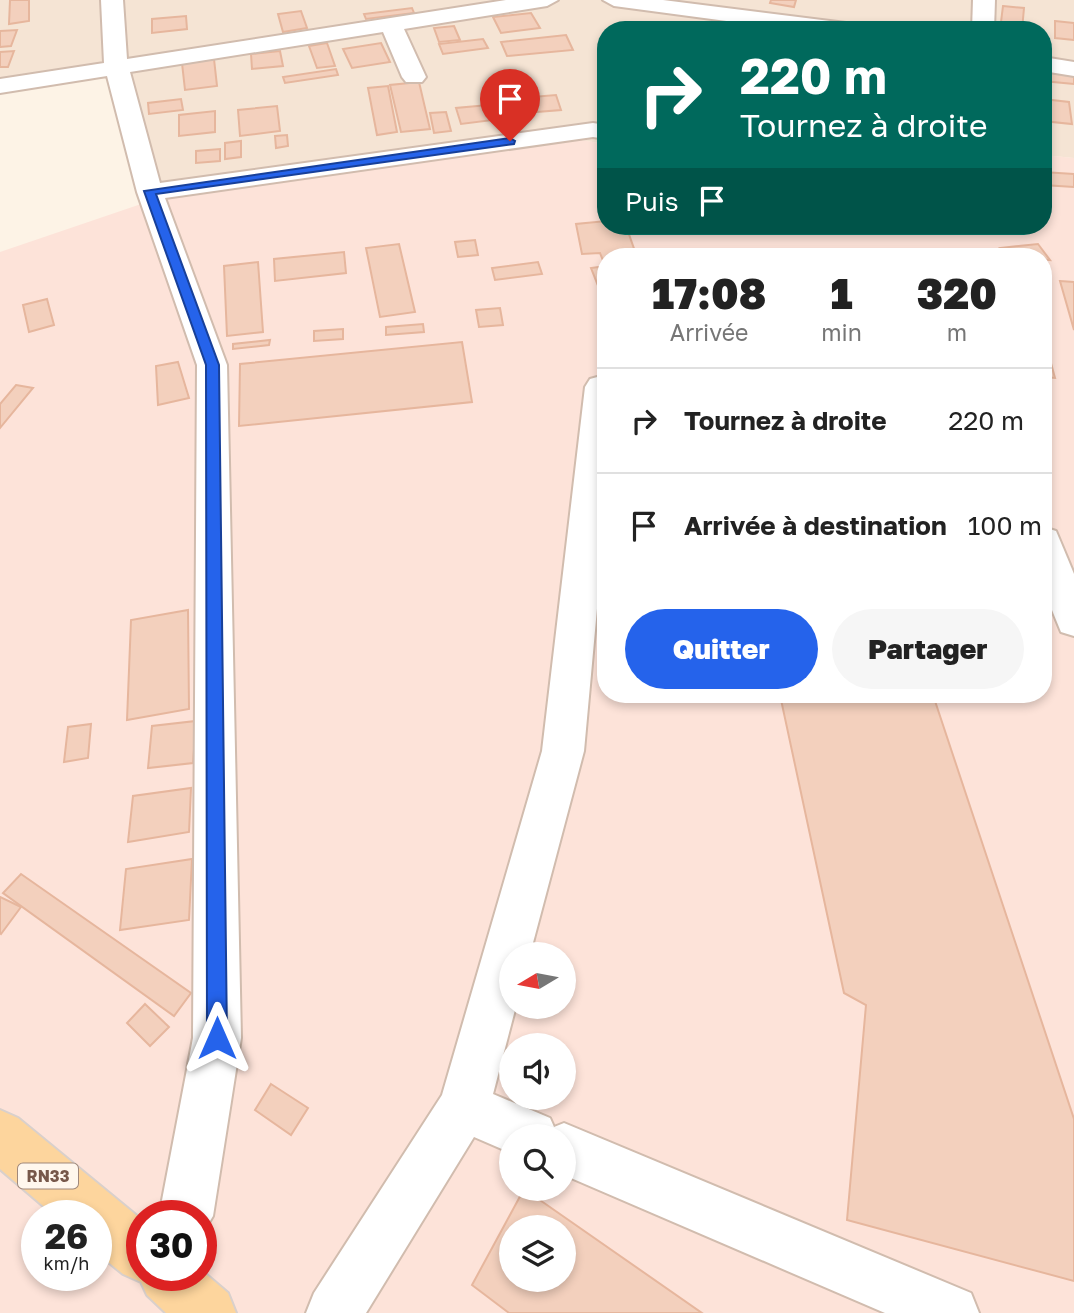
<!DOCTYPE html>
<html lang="fr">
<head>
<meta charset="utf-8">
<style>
  body { margin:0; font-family:"Golos Text",sans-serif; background:#f6f6f6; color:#222; height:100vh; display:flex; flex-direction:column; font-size:26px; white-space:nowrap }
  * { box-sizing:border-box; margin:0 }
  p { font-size:23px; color:#767676 }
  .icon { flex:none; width:38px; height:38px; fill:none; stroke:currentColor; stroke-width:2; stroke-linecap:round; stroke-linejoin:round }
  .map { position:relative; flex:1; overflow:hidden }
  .side { position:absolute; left:597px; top:248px; width:455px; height:455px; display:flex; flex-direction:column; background:#fff; border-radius:28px; box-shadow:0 4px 10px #0003 }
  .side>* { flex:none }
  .banner { position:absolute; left:597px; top:21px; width:455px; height:214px; border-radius:28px; box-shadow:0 4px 10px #0003; background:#00695c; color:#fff; overflow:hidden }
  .needle { width:46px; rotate:260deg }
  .controls { position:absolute; left:499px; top:942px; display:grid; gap:14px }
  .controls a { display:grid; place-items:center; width:77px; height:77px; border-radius:50%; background:#fff; box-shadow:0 4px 10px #0003; font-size:35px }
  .speed { position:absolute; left:21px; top:1200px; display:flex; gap:14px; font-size:35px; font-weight:700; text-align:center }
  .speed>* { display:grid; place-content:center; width:91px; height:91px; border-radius:50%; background:#fff; box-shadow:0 4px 10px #0003; line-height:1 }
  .speed small { font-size:18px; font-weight:400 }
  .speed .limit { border:10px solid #d22; background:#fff; color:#111 }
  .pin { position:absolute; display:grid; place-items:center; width:60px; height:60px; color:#fff; margin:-72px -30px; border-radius:50% 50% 50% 0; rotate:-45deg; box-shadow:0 0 7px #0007 }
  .pin .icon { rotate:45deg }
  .me { position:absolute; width:77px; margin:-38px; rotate:0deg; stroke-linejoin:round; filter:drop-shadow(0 0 5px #0008) }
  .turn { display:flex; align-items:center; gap:24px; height:147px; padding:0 28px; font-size:32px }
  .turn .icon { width:91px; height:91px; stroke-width:2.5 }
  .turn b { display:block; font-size:49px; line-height:60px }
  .then { display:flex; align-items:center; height:66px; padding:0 28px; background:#0003; gap:14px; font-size:26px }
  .eta { display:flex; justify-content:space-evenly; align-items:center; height:119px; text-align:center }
  .eta b { font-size:42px; font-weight:800; line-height:49px }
  .button { display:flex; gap:14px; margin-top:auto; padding:14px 28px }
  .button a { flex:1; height:80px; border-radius:42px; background:#2563eb; color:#fff; font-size:28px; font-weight:800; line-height:80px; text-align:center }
  .button a+a { background:#f6f6f6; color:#222 }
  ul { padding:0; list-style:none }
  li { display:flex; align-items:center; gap:21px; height:105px; padding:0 28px; border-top:2px solid #e0e0e0 }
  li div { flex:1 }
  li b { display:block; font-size:26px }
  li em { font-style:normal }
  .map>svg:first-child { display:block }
</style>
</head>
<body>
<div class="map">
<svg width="1074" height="1313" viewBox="0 0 1074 1313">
  <rect width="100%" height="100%" fill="#fdf3e6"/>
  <polygon fill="#f5e4d4" points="0,0 1074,0 1074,158 1043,155 1043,30 606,30 605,144 568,138 147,202 116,66 0,86"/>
  <path fill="#fde3d9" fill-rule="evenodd" d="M569 138 605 144 606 226H1043V155L1074 158V1313H0V252L147 202ZM606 257H1043V695H606ZM511 954H564V1006H511ZM511 1045H564V1097H511ZM511 1136H564V1188H511ZM37 1216H96V1276H37ZM142 1216H201V1276H142ZM511 1227H564V1279H511Z"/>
  <g fill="#f3d0bd" stroke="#e6b69d" stroke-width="2" fill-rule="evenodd">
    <polygon points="10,0 29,0 29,21 9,24"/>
    <polygon points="771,0 796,0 794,7 770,3"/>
    <polygon points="1003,6 1024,8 1022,30 1000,30"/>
    <polygon points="412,8 414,13 366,19 364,14"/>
    <polygon points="301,11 307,28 283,32 278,14"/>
    <polygon points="531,13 540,28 501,33 493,17"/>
    <polygon points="186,16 187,29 152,33 152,19"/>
    <polygon points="1055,21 1074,23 1074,40 1055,38"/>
    <polygon points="454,26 460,40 439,42 434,28"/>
    <polygon points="17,30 11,46 0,47 0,31"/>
    <polygon points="566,35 573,50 507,56 501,42"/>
    <polygon points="483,39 488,48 443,54 439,44"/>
    <polygon points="327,43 335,66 317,68 309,46"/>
    <polygon points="381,43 390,62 352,68 343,49"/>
    <polygon points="14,51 8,67 0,67 0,52"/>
    <polygon points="280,51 283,66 252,69 251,54"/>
    <polygon points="214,59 217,86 185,90 182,63"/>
    <polygon points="336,69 338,75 285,83 283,77"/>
    <polygon points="1043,70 1074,74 1074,84 1043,81"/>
    <polygon points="419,82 430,129 401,132 390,85"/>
    <polygon points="388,86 397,132 377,135 368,88"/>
    <polygon points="556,95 561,110 512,114 508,99"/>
    <polygon points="181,99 183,110 149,114 148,103"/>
    <polygon points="1043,99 1069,102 1072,124 1043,121"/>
    <polygon points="488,105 493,120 461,124 456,108"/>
    <polygon points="277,106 280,131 240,136 238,110"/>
    <polygon points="215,111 215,132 179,136 179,115"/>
    <polygon points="446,112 451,131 434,133 430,113"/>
    <polygon points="287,135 288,146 276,148 275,136"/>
    <polygon points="241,141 241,157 225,159 225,143"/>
    <polygon points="220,149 220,161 196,163 196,151"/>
    <polygon points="1043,172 1074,174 1074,187 1043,185"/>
    <polygon points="606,221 606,226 626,226 637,257 606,257 604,263 600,253 582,254 576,224"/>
    <polygon points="475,240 478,255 458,257 455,242"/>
    <polygon points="399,244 415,312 380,317 366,248"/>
    <polygon points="1038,244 1050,260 1007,257 1000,248"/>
    <polygon points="344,252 346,273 275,281 274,259"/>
    <polygon points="258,262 263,332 227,336 224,266"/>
    <polygon points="538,262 542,274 495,280 492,268"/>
    <polygon points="606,266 606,306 591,268"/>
    <polygon points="1060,281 1074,282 1074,330"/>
    <polygon points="47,299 54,325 29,332 23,305"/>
    <polygon points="500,308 503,325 479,327 476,310"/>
    <polygon points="423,324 424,332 386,335 386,327"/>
    <polygon points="343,329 343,339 314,341 314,331"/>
    <polygon points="270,340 269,345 233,349 233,344"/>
    <polygon points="462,342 472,402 239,426 240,364"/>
    <polygon points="1043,356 1049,356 1055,378 1043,377"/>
    <polygon points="178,362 189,398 158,405 156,366"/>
    <polygon points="16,385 33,388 0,428 0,404"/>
    <polygon points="188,610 189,709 127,720 131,620"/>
    <polygon points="780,695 933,695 1074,1119 1074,1281 847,1220 866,1005 844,993"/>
    <polygon points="196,721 193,763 148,768 152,726"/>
    <polygon points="91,724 88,758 64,762 68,727"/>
    <polygon points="191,788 189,832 128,842 133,796"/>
    <polygon points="192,859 189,920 120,930 126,869"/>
    <polygon points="21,874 191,993 174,1016 3,893"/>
    <polygon points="0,897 21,907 1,934 0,933"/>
    <polygon points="145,1004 169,1027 150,1046 127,1023"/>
    <polygon points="271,1084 308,1108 291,1135 255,1110"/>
    <path d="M524 1189 702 1313H509L472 1285ZM511 1227H564V1279H511Z"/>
  </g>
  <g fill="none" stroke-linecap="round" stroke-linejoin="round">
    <g stroke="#d1bcae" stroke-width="4">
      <g id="minor">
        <polygon points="101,0 123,0 127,59 506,0 558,0 547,6 404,29 426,77 422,82 406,82 402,77 383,32 130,72 160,183 593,123 606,125 606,139 593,137 165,198 227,365 241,1038 213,1216 201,1236 201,1216 159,1216 193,1038 197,365 137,192 107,76 0,93 0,79 104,63"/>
        <polygon points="603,0 663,0 846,23 857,30 794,30 614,6"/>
        <polygon points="973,0 995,0 994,30 972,30"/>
        <polygon points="1043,57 1074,62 1074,76 1043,71"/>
        <polygon points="601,376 606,378 606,510 584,751 530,954 511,954 511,1006 516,1006 493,1094 550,1118 554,1127 564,1123 971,1293 979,1313 885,1313 564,1175 564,1136 511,1136 511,1153 474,1137 366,1313 306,1313 314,1293 442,1095 542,751 585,387 590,379"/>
        <polygon points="1043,527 1056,531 1074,574 1074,636 1061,632 1043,588"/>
      </g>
    </g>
    <g stroke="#d9d0cc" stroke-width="4">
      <polygon id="major" points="0,1110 18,1118 142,1220 142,1276 201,1276 201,1270 228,1293 236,1313 166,1313 147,1295 141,1282 123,1274 96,1252 96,1216 55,1216 0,1169"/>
    </g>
    <use href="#minor" fill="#fff" fill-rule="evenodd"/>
    <use href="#major" fill="#fdd59d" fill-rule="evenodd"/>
  </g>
  <polygon fill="#2563eb" stroke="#184099" stroke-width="2" points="510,138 515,141 514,144 156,194 219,365 227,1038 224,1045 217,1048 210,1045 207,1038 206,365 144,191"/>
  <g text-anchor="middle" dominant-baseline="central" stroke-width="7" stroke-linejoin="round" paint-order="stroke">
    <rect fill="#fff7ed" stroke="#a0887b" stroke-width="2" x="18" y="1163.5" width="60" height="25" rx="5"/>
    <g font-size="16" font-weight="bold" fill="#77584a">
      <text x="48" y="1176">RN33</text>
    </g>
  </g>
</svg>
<div class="controls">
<a><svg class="needle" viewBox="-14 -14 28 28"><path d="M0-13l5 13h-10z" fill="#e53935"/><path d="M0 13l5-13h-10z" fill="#767676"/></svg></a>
<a><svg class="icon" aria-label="sound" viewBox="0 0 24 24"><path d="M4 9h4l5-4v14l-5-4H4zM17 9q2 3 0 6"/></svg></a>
<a><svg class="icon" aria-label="search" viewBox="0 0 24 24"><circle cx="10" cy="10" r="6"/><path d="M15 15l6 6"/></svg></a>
<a><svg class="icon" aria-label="layers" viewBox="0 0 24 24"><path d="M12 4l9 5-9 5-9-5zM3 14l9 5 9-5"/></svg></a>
</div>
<div class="speed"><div>26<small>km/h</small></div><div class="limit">30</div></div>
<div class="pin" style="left:510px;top:141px;background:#d93025"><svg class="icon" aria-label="arrive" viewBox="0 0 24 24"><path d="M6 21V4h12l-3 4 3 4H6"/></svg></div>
<svg class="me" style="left:217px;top:1038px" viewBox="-20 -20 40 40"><path d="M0-17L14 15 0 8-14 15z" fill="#2563eb" stroke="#fff" stroke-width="4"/></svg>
<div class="banner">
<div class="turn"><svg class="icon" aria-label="right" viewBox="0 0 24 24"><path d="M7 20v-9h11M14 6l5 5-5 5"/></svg><div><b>220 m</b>Tournez à droite</div></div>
<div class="then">Puis<svg class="icon" aria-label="arrive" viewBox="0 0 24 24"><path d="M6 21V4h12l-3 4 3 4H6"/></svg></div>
</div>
<section class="side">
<div class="eta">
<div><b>17:08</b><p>Arrivée</p></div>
<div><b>1</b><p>min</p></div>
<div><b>320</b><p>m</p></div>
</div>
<ul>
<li><svg class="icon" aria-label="right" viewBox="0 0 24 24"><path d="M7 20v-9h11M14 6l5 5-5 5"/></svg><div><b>Tournez à droite</b></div><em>220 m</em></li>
<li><svg class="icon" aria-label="arrive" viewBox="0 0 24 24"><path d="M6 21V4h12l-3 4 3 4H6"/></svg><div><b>Arrivée à destination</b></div><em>100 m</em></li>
</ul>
<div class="button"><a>Quitter</a><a>Partager</a></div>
</section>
</div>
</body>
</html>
